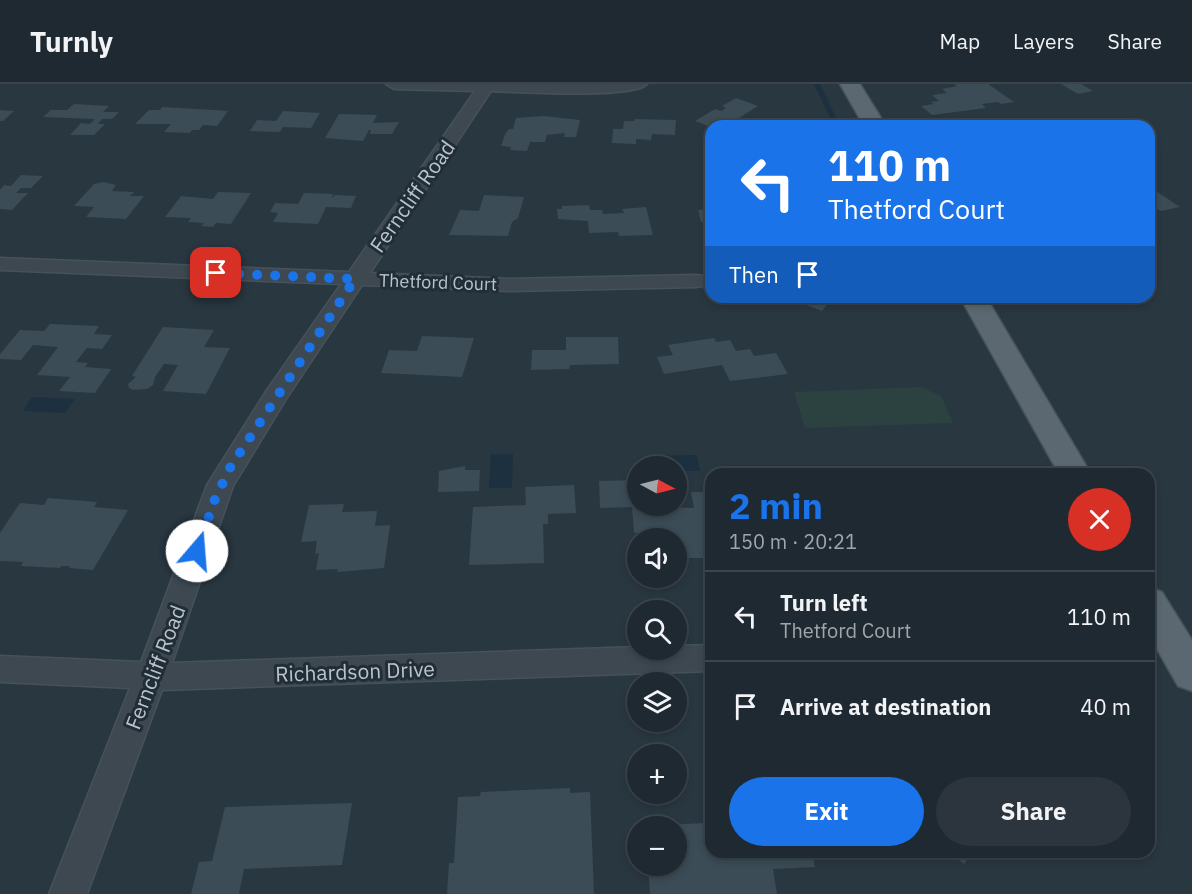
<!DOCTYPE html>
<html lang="en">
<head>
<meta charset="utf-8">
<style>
  body { margin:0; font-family:"IBM Plex Sans",sans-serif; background:#2c353d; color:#f1f3f6; height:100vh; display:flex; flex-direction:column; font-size:22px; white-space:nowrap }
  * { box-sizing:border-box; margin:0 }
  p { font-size:20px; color:#a1a6ab }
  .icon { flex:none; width:33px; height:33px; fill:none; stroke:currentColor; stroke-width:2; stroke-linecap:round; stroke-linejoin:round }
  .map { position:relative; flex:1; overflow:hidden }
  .drawer { position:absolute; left:705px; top:384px; width:450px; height:390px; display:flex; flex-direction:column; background:#1f2931; border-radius:18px; box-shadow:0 3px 9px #0003,0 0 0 2px #3c454d }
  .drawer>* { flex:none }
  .banner { position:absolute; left:705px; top:36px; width:450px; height:183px; border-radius:18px; box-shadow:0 3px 9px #0003,0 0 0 2px #3c454d; background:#1a73e8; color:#fff; overflow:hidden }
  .needle { width:39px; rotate:97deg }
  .tools { position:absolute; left:627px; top:372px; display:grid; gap:12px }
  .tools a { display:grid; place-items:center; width:60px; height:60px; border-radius:50%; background:#1f2931; box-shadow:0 3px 9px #0003,0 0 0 2px #3c454d; font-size:30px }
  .pin { position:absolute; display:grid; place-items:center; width:51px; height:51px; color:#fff; margin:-26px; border-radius:12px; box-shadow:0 3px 9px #0006 }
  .me { position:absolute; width:66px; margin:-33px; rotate:18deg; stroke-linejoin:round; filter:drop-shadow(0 0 4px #0008) }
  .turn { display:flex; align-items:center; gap:21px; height:126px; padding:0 24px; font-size:27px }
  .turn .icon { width:78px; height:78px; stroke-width:2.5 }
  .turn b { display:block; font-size:42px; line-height:51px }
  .then { display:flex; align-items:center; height:57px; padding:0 24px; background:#0003; gap:12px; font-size:22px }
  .round { display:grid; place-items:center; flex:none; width:63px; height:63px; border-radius:32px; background:#2c353d }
  .summary { display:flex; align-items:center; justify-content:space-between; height:102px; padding:0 24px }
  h1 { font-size:36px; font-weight:700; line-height:45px; color:#1a73e8 }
  .action { display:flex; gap:12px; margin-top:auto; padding:12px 24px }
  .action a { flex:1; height:69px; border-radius:36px; background:#1a73e8; color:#fff; font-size:24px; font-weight:700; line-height:69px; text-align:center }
  .action a+a { background:#2c353d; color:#f1f3f6 }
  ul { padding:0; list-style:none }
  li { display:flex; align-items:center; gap:18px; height:90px; padding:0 24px; border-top:2px solid #3c454d }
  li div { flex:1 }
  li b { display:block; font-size:22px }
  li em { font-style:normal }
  header { display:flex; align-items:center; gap:36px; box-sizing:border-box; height:84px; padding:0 30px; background:#1f2931; border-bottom:2px solid #3c454d }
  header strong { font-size:28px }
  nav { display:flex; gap:33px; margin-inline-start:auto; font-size:21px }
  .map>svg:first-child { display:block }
</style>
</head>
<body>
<header>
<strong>Turnly</strong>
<nav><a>Map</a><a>Layers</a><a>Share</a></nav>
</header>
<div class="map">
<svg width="1192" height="810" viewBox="0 0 1192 810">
  <rect width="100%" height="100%" fill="#293741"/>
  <polygon fill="#2b4241" points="921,303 941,312 953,339 805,344 794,308"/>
  <g fill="#1c303f">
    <polygon points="32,313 75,315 65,329 23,327"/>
    <polygon points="491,370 513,370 512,404 489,404"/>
    <polygon points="697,371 700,387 677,387 676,382 648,382 647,372"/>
  </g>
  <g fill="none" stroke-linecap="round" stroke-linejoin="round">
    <polygon fill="#1c303f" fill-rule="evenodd" points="814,0 820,0 840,42 834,42"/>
  </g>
  <g fill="#3b4c57">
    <polygon points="954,0 988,0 1014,18 1001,20 998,18 982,20 986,24 932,31 921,22 934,20 931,18 939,17 932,11 947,9 942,5 957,2"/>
    <polygon points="1061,0 1081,0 1093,7 1078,10"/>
    <polygon points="736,14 758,22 726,42 711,43 695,37 715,25 721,27 726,24 722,22"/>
    <polygon points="74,20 109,22 103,28 119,28 112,35 102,35 98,40 105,40 94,51 70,51 81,39 90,40 95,35 43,33 51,26 67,26"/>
    <polygon points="162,23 214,26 228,27 217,42 203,41 199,46 192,46 190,49 164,48 171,40 135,40 149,26 160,26"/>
    <polygon points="0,26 14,27 3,37 0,37"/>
    <polygon points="283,27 320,29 311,44 283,43 280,48 250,47 257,36 276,37"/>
    <polygon points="339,30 377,31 373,39 399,38 392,50 370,50 371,46 369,46 363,57 325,54"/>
    <polygon points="544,32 580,36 576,53 564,53 565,49 547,51 545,58 530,58 527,67 510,66 511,63 501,62 505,50 509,45 513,45 516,34"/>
    <polygon points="635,35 676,36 675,51 652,50 651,56 636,55 636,60 612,59 613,45 623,45 624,37 634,37"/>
    <polygon points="21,91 43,92 31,104 21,104 16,109 28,109 12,126 0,125 0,106 4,101 11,102"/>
    <polygon points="104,98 116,101 112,107 134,108 130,112 144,112 126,135 86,133 94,123 74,122 94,100"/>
    <polygon points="1156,107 1180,123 1161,127 1149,121 1149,109"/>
    <polygon points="218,108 251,109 231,140 216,139 213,143 201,142 204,139 188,138 191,134 165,133 181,112 213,115"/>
    <polygon points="304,109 333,110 331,114 335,111 356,112 351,124 326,123 318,140 273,138 278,129 270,128 275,119 298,120"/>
    <polygon points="484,111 524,113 518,134 512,138 508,152 449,151 460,126 479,127"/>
    <polygon points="589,121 590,126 602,126 603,130 624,129 622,125 646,123 653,151 619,152 618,148 589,149 588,137 558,135 557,125 562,125 562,122"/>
    <polygon points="711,125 711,137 701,138 698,126"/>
    <polygon points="792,213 833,213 822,227 790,215"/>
    <polygon points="50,240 99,242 94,250 112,251 102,265 87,264 76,278 88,279 85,283 111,285 95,309 59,307 70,293 37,291 58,263 33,261 21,276 0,275 0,270 20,246 44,247"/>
    <polygon points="163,243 214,246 204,263 230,264 206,310 163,307 178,281 164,280 155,293 153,301 147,305 133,306 129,304 128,300 136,293 132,292"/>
    <polygon points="422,252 474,254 462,293 381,289 389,266 417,267"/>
    <polygon points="566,253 618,253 619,280 570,281 569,285 531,286 532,266 566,266"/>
    <polygon points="714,254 716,258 730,256 736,267 750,265 754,272 776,269 788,290 730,297 722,281 664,290 657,273 673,271 668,261"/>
    <polygon points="465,382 465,386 480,386 479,407 438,408 439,387"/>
    <polygon points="638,396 638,422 694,424 691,408 711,408 711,474 676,474 676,454 650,454 650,448 634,449 632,423 600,424 599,397"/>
    <polygon points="574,401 576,429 548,430 548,440 543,440 544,479 469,481 473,423 526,421 525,403"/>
    <polygon points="48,414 97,418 94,423 128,426 93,486 69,484 70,482 61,482 60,484 21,482 23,478 0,477 0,449 20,419 44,421"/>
    <polygon points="344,420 342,428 377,427 375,442 390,441 384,484 337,488 338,485 316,486 319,469 315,470 317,457 301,458 309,421"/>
    <polygon points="570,704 570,709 590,708 594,810 447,810 449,779 454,779 458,713 480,712 481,708"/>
    <polygon points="352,719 342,781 244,785 239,810 191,810 199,778 212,777 225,723"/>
    <polygon points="703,739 704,752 711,752 711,768 812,768 815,783 773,785 777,810 650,810 648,782 676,782 676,742 666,741"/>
    <polygon points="948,768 973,768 964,780"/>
  </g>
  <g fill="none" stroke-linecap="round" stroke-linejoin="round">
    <g stroke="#46525a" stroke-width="3">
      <path id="minor" d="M386 0H647C635 15 516 8 491 7L370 189 510 195 696 191 704 192 707 197 704 202 696 203 510 207 362 201 286 315 233 402 172 579 638 563V566H676V562L711 561V587L162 606 87 810H49L130 604 0 598V572L141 578 207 401 267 306 341 200 0 186V174L349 188 475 7 394 5Z"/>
    </g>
    <g stroke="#46525a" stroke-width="3">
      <g id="primary">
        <polygon points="840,0 860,0 886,42 864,42"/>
        <polygon points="960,213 986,213 1091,390 1059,390"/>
        <polygon points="1149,503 1162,508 1192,556 1192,607 1178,602 1149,551"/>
      </g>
    </g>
    <use href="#minor" fill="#3d4851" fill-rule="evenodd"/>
    <use href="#primary" fill="#5b6871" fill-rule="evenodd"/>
  </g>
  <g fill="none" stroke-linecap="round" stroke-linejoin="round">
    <polyline stroke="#1a73e8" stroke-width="10" stroke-dasharray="0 18" points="197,467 215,415 231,382 355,195 216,189"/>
  </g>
  <g text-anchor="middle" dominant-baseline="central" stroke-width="6" stroke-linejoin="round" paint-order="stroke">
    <g font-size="18" fill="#bac3cb" stroke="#212e37">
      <text transform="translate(438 198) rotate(2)">Thetford Court</text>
    </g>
    <g font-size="21" fill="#bac3cb" stroke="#212e37">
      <text transform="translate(412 112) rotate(-55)">Ferncliff Road</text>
      <text transform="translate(155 583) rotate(-69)">Ferncliff Road</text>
      <text transform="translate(355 587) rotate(-2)">Richardson Drive</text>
    </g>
  </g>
</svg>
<div class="tools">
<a><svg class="needle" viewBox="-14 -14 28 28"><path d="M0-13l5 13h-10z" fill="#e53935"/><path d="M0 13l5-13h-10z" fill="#a1a6ab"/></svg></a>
<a><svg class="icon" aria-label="sound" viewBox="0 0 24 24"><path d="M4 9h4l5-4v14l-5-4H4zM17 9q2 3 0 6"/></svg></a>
<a><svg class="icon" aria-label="search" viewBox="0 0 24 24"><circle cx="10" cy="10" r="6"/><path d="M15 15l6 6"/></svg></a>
<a><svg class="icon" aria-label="layers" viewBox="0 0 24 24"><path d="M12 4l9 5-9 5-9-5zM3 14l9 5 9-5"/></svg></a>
<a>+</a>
<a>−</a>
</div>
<div class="pin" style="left:216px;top:189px;background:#d93025"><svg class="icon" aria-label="arrive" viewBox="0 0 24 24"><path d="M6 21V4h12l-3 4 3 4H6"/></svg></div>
<svg class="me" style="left:197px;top:467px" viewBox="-20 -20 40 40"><circle r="19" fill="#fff"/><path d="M0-13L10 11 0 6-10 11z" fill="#1a73e8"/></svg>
<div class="banner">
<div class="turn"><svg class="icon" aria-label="left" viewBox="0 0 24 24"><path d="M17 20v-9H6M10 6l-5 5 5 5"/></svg><div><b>110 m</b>Thetford Court</div></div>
<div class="then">Then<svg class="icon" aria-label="arrive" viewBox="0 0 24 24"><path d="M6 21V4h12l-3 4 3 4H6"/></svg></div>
</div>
<section class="drawer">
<div class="summary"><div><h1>2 min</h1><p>150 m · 20:21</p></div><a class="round" style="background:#d93025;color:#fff"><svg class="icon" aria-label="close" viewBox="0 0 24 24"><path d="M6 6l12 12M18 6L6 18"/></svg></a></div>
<ul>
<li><svg class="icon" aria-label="left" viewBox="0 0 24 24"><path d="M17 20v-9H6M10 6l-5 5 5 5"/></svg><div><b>Turn left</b><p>Thetford Court</p></div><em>110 m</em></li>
<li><svg class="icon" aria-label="arrive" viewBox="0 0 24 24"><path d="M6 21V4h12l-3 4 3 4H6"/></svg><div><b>Arrive at destination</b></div><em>40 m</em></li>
</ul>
<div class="action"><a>Exit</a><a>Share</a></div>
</section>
</div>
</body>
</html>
